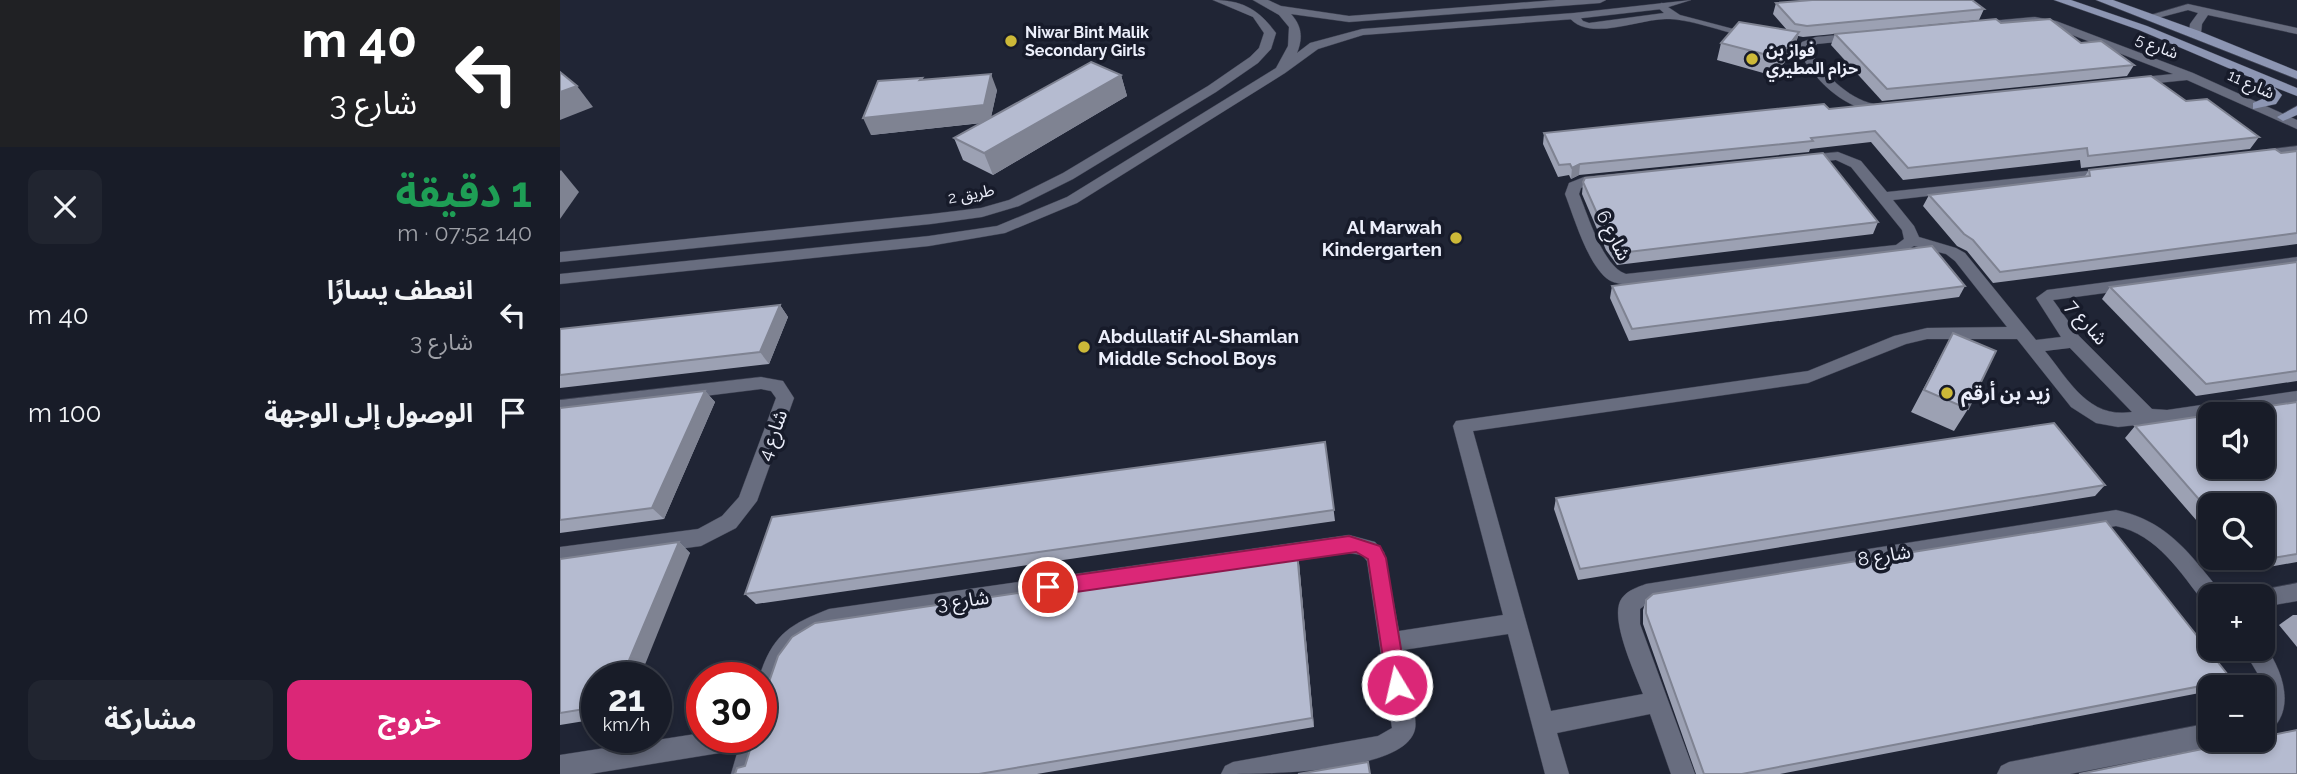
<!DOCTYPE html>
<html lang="ar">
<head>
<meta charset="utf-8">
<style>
  body { margin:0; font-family:Raleway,"Noto Sans Arabic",sans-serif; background:#212530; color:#f1f3f6; direction:rtl; height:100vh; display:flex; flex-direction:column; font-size:26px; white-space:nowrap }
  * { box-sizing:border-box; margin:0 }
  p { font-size:23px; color:#9fa1a8 }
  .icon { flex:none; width:38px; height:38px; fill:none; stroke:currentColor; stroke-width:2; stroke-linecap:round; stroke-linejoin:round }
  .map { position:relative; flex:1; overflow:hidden; direction:ltr }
  .sheet { display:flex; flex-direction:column; background:#181c28; width:560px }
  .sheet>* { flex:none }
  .banner { background:#202124; color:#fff; overflow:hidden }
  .tools { position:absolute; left:1638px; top:402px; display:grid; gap:14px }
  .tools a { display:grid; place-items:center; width:77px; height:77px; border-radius:14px; background:#181c28; box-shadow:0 4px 10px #0003,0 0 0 2px #363a45; font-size:35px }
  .speed { position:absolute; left:21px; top:662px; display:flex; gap:14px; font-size:35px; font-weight:700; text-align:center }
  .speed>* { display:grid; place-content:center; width:91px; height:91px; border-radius:50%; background:#181c28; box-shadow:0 4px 10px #0003,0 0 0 2px #363a45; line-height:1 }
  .speed small { font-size:18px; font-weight:400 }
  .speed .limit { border:10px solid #d22; background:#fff; color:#111 }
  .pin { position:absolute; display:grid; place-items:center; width:60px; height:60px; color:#fff; margin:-30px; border:4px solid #fff; border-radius:50%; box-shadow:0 2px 7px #0007 }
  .me { position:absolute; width:77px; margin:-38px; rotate:351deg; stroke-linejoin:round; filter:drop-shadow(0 0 5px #0008) }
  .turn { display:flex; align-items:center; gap:24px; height:147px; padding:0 28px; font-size:32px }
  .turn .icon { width:91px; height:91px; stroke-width:2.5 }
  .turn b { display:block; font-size:49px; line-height:60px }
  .round { display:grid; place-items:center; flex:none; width:74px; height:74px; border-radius:14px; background:#212530 }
  .overview { display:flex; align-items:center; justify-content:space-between; height:119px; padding:0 28px }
  h1 { font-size:42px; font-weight:700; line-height:52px; color:#1e9e55 }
  .primary-button { display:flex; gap:14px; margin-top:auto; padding:14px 28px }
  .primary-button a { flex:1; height:80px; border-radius:14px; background:#db2777; color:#fff; font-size:28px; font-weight:700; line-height:80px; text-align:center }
  .primary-button a+a { background:#212530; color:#f1f3f6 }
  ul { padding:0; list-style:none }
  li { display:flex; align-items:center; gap:21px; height:98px; padding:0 28px }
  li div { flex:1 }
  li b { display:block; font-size:26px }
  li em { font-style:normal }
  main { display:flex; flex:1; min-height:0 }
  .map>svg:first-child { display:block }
</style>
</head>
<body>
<main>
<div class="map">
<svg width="1737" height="774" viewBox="0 0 1737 774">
  <rect width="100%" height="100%" fill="#202535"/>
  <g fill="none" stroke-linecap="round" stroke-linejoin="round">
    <g stroke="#3d4151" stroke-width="1">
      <g id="minor">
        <path d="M1102 3 1120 15 1200 36 1194 39C1170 34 1134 20 1110 19 1081 17 1028 44 1008 16L1018 14 1023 21 1029 23 1104 13 1096 6Z"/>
        <polygon points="1628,4 1737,28 1737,34 1648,15 1642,24 1641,33 1635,36 1629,33 1630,24 1638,13 1628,10 1590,20 1584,17"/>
        <path d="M1475 17 1496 21 1633 73 1737 120V129L1627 80 1314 112C1279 105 1256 80 1237 50L1242 42 1256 37ZM1475 23 1489 26 1613 74 1314 104C1286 98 1264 73 1249 50L1257 44Z"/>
        <polygon points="1737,146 1737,154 1696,159 1689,155 1696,151"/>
        <path d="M1278 152 1301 161 1327 192 1554 168V174L1549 175 1333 200 1354 226 1359 237 1396 248 1405 253 1476 340 1501 337 1476 298 1487 290 1737 257V267L1493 300 1519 336 1592 409 1607 410 1737 391V405L1669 415H1650V417L1558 427 1536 423 1511 407 1457 339H1367L1346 344 1248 383 913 431 991 711 1083 694C1075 673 1048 616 1062 598 1068 590 1078 587 1086 584L1556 510C1595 518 1619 540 1643 570 1650 579 1658 587 1662 597H1650V606L1645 604C1620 572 1598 535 1556 526L1089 602 1080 609V624L1135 774H1111L1090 714 997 733 1009 774H985L948 634 843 650C845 667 858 715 855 729 846 774 699 774 661 774L665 766 673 762 818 736 832 728 807 561 802 555 789 553 269 629C219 648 227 676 209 718L201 721V677H199C213 635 228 625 269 609L789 535 815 542 824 552 839 631 943 615 893 426 896 421 1248 371 1334 336 1367 328 1447 327 1395 261 1386 254 1354 246 1340 254 1071 285C1064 284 1055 284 1049 280 1028 266 1014 217 1005 194L1009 183 1024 177ZM1276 160 1291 167 1342 230 1344 239 1336 245 1066 274C1043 267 1028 215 1019 194L1021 188 1027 185ZM1510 348 1572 412C1528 419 1509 380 1485 351Z"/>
        <polygon points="201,377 223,381 234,398 197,501 176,528 141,546 0,565 0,547 138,529 162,516 179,497 216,398 211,391 201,389 0,414 0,400"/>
        <polygon points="1737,583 1737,601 1703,607 1703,597 1693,597 1696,591"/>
        <path d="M1703 643C1726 674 1737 716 1703 736V713L1708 707 1705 686 1683 649H1703Z"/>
        <polygon points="1650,723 1650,740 1659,740 1650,747 1510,774 1437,774 1441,766 1449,762"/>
        <polygon points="201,728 206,737 195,774 171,774 178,750 30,774 0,774 0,755 142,733 142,737 201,737"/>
      </g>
    </g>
    <g stroke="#3d4151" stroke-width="1">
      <g id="tertiary">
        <path d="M653 0C683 0 699 10 716 33L711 49 698 63 656 92 513 179 459 206 422 217 371 224 0 262V252L371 214 421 208 449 200 503 173 648 86 690 57 699 48 704 33 693 17Z"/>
        <path d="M693 0H708L721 6 789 16 996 0H1046L1040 3 789 22 731 14C742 26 743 38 737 53L750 43 802 29 1014 13 1131 0 1102 9 1014 19 803 35 758 49 725 73 517 203 445 233 369 246 0 284V274L369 236 437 226 507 197 716 68 728 46 729 27 719 15Z"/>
      </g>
    </g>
    <g stroke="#3d4151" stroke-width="1">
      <g id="secondary">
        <polygon points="1494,0 1511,0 1587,26 1737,88 1737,96 1714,87 1722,95 1716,104 1693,109 1693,103 1709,96 1695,84 1694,79 1579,30"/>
        <polygon points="1536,0 1553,0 1639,31 1737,71 1737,79"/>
        <polygon points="1737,106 1737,115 1723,121 1717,117"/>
      </g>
    </g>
    <use href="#minor" fill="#686d7f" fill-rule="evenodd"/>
    <use href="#tertiary" fill="#686d7f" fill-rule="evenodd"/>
    <use href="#secondary" fill="#8d96b3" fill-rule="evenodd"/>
  </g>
  <g fill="#9ca1b3">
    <polygon points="1216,3 1424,9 1419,20 1243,37 1238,36 1234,50 1214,76 1157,60 1161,43 1227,30 1213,14"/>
    <polygon points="1441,23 1521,43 1574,65 1567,76 1322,101 1271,45 1275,34"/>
    <polygon points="561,75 567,96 433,175 403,160 394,138 422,123 311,135 363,80 437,90 431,117"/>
    <polygon points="1626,101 1699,137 1690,149 1521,168 1520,160 1343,180 1311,142 1250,149 1249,152 1019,175 1011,179 1009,175 998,177 983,144 984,133 1269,109"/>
    <polygon points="1737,151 1737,244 1433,283 1407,251 1397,246 1363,206 1369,195 1525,176 1529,170"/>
    <polygon points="1023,182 1318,222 1313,234 1057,265 1046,250 1022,194"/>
    <polygon points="1737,262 1737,381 1636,396 1542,299 1550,287"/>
    <polygon points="1052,286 1405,286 1399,297 1069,341 1050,298"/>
    <polygon points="220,305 228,317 209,364 0,388 0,329"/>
    <polygon points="1393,333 1408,409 1394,431 1351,412"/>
    <polygon points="145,391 155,402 104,519 0,533 0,408"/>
    <polygon points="1737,402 1737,562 1681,572 1669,558 1703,558 1650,506 1650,536 1565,438 1575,426"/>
    <polygon points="765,442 775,521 196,604 185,594"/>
    <polygon points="1545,485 1535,496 1018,580 994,509 996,498"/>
    <polygon points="119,542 130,553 37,677 37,719 0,725 0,559"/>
    <polygon points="737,552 739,563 754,727 477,774 175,774 185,766"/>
    <polygon points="1086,600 1672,680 1660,688 1650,688 1650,691 1220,774 1136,774 1083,624 1083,610"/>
    <polygon points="1733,615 1737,615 1737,647 1719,625"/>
  </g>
  <g fill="#7f8392">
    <polygon points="1239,32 1234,50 1214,76 1219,58"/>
    <polygon points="431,74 437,90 430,122 311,135 303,118"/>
    <polygon points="561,75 567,96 433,175 424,153"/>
    <polygon points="17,86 33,107 0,120 0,92"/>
    <polygon points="1020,164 1019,175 1011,179 1012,168"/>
    <polygon points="1,170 19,192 0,219 0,171"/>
    <polygon points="220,305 228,317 209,364 200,352"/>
    <polygon points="145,391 155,402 104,519 92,508"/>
    <polygon points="119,542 130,553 80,677 62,677"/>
    <polygon points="737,552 739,563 754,727 752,718"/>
  </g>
  <g fill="#b5bbd0" stroke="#7f8392" stroke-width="2">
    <polygon points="1252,0 1412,0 1424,9 1247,26 1235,24 1216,3"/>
    <polygon points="1436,19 1441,23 1490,19 1521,43 1541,41 1574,65 1327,89 1275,34"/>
    <polygon points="1179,22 1239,32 1219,58 1161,43"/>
    <polygon points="531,62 561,75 424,153 394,138"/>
    <polygon points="0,72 17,86 0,92"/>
    <polygon points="431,74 424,105 303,118 318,81 362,78 360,80"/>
    <polygon points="1591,76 1626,101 1647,99 1699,137 1528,156 1527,148 1348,168 1315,131 1251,138 1253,141 1020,164 1012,168 1010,164 999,165 984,133 1264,104 1269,109"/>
    <polygon points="1715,149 1721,153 1737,151 1737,233 1440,272 1413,240 1404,234 1369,195 1530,176 1529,170"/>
    <polygon points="1263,153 1318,222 1060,253 1048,238 1023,182 1025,178"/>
    <polygon points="1372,246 1405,286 1072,329 1052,286"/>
    <polygon points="1737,262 1737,371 1646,384 1550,287"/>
    <polygon points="220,305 200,352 0,375 0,329"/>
    <polygon points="1393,333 1436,351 1408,409 1364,390"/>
    <polygon points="145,391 92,508 0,520 0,408"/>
    <polygon points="1737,402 1737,554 1694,561 1691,558 1703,558 1703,506 1650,506 1650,512 1575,426 1650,415 1650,467 1703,467 1703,415 1650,415"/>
    <polygon points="1494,423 1545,485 1020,569 996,498"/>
    <polygon points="765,442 774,510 185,594 212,517"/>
    <polygon points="1546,521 1672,680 1182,774 1144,774 1086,613 1086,600 1093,594"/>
    <polygon points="119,542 62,677 37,677 37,707 0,713 0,559"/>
    <polygon points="737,552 752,718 419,774 175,774 177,768 185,766 194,737 201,737 201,705 218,656 232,637 255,623"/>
    <polygon points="1737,730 1737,774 1519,774 1687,740 1703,740 1703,737"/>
    <polygon points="808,762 810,774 738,774"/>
  </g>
  <polygon fill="#db2777" stroke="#8e194d" stroke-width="2" points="789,536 820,546 826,558 847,685 844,692 837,695 830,692 827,685 808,559 796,552 488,596 482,593 479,587 482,581 488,579"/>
  <g fill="#cdb938" stroke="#171b2a" stroke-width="2.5">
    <circle cx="451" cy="41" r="7"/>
    <circle cx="1192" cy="59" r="7"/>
    <circle cx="896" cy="238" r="7"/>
    <circle cx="524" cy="347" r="7"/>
    <circle cx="1387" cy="393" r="7"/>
  </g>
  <g text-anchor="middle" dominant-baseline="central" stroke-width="7" stroke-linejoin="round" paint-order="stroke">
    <g font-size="16" font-weight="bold" fill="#eceffb" stroke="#171b2a" text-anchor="start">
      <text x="465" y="32">Niwar Bint Malik<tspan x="465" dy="18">Secondary Girls</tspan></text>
      <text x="1206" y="50">فواز بن<tspan x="1206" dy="18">حزام المطيري</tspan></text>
    </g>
    <g font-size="16" fill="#eceffb" stroke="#171b2a">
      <text transform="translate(1597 46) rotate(21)">شارع 5</text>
      <text transform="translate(1691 84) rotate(24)">شارع 11</text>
      <text transform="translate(411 194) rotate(-11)">طريق 2</text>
    </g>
    <g font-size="19" font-weight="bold" fill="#eceffb" stroke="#171b2a" text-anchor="start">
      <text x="882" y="227" text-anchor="end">Al Marwah<tspan x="882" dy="22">Kindergarten</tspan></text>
      <text x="538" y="336">Abdullatif Al-Shamlan<tspan x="538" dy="22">Middle School Boys</tspan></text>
      <text x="1401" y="393">زيد بن أرقم</text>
    </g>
    <g font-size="19" fill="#eceffb" stroke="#171b2a">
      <text transform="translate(1054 235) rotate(63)">شارع 6</text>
      <text transform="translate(1527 322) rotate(49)">شارع 7</text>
      <text transform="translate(212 435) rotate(-70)">شارع 4</text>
      <text transform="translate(1324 555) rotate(-9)">شارع 8</text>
      <text transform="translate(403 600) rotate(-8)">شارع 3</text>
    </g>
  </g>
</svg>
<div class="tools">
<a><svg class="icon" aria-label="sound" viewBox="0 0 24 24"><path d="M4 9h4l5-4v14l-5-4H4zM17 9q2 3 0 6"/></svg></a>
<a><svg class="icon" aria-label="search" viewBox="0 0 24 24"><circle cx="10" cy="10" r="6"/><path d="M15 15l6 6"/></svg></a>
<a>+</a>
<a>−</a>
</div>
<div class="speed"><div>21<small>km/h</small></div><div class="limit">30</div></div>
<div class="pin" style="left:488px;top:587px;background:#d93025"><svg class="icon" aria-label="arrive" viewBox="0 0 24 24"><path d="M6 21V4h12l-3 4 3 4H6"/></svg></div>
<svg class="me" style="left:837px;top:685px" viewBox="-20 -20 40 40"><circle r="17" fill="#db2777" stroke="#fff" stroke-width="3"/><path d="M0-11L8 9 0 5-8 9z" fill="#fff"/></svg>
</div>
<section class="sheet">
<div class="banner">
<div class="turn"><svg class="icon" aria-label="left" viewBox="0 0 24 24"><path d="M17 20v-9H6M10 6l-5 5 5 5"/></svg><div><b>40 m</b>شارع 3</div></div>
</div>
<div class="overview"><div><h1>1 دقيقة</h1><p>140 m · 07:52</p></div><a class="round"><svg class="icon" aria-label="close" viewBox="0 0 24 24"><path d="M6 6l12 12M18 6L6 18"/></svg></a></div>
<ul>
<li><svg class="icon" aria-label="left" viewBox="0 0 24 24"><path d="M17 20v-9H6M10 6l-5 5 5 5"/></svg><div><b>انعطف يسارًا</b><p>شارع 3</p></div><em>40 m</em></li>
<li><svg class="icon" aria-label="arrive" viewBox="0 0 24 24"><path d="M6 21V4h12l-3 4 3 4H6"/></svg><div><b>الوصول إلى الوجهة</b></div><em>100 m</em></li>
</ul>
<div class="primary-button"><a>خروج</a><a>مشاركة</a></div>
</section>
</main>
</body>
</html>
